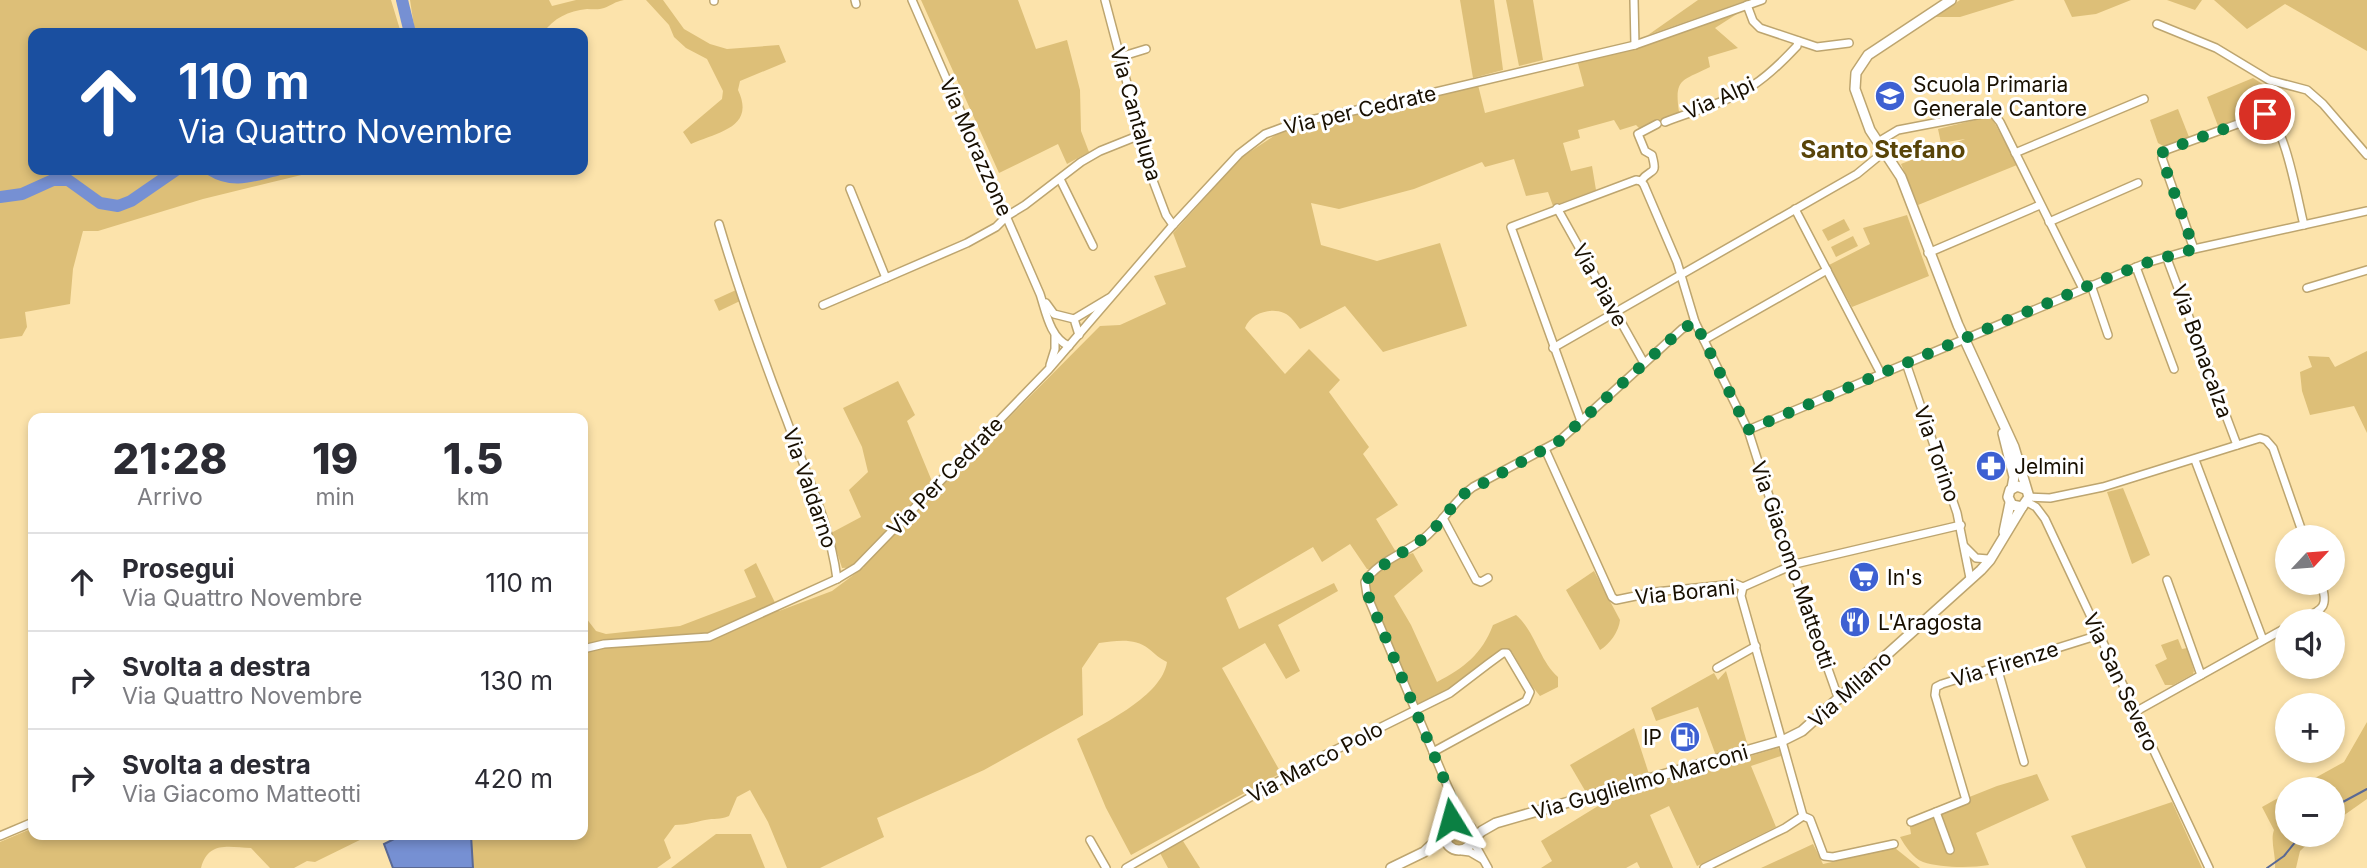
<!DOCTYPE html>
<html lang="it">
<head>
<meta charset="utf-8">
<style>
  body { margin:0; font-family:Inter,sans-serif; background:#f7f7f7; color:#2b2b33; height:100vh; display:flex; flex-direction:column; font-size:26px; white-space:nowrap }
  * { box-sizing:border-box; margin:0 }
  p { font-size:23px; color:#7c7c81 }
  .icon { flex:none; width:38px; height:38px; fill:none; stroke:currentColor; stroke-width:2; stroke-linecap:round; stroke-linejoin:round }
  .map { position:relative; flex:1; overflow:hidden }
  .side { position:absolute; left:28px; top:413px; width:560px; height:427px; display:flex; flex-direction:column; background:#fff; border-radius:14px; box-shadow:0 4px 10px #0003 }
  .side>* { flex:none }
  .top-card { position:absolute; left:28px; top:28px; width:560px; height:147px; border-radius:14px; box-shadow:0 4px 10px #0003; background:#1a4fa0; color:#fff; overflow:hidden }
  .needle { width:46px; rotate:64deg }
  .buttons { position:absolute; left:2275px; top:525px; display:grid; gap:14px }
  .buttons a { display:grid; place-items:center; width:70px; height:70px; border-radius:50%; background:#fff; box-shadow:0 4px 10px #0003; font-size:35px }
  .pin { position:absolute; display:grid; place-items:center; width:60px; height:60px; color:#fff; margin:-30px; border:4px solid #fff; border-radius:50%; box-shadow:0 2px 7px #0007 }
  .me { position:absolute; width:77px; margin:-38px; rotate:352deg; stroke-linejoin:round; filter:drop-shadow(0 0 5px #0008) }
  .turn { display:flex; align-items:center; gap:24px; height:147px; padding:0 35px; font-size:32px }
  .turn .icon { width:91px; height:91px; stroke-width:2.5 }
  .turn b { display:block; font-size:49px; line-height:60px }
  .eta { display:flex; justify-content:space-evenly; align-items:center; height:119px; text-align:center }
  .eta b { font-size:42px; font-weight:800; line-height:49px }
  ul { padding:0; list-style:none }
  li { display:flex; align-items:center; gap:21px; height:98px; padding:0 35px; border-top:2px solid #e1e1e2 }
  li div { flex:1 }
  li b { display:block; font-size:26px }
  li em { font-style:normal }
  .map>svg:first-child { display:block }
</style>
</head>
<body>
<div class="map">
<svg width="2367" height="868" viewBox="0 0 2367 868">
  <rect width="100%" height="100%" fill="#fce3ab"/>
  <g fill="#ddbf78">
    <polygon points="0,0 391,0 401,33 33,33 33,170 322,170 203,199 98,231 83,231 73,269 70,304 25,312 27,327 22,336 0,339 0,199 17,197 18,193 0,192"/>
    <path d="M410 0H549L552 6 576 0H624C614 2 612 5 604 8 599 10 592 9 587 9 568 11 554 18 543 33H415Z"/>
    <path d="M646 0H663L684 29 710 44 727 49 779 45 786 62 740 81 738 90C756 128 717 132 691 144L683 132 722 99 723 91 707 59 686 48 674 37 669 25Z"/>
    <polygon points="921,0 1018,0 1036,49 1067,40 1080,90 1081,131 1089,152 1067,164 1058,144 999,173"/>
    <polygon points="1460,0 1494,0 1503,70 1473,78"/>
    <polygon points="1506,0 1533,0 1543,60 1519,66"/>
    <polygon points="1698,0 1748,0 1648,35"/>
    <polygon points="1960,0 2015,0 1960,17 1934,17"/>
    <polygon points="2064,0 2131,0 2096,14 2072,17"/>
    <polygon points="2167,0 2202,0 2195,10"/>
    <polygon points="2214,0 2367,0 2367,51 2285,4 2247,29"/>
    <path d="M1740 12 1715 28 1738 48 1708 57 1710 67C1682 81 1674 78 1679 112L1642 131 1636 125 1620 130 1614 120 1578 130 1580 138 1563 143 1571 171 1592 166 1596 190 1553 206 1548 192 1526 196 1514 159 1485 167 1482 162 1414 189 1339 209 1311 203 1321 245 1377 261 1440 243 1467 326 1383 352 1345 306 1300 329C1296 324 1291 316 1284 313 1270 307 1250 314 1245 328L1285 374 1309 349 1340 380 1329 392 1369 447 1363 454 1398 505 1376 519 1396 552 1372 569H1367L1350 544 1322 562 1313 547 1226 598 1239 629 1334 583 1338 591 1278 625 1300 671 1286 679 1265 643 1222 668 1281 773 1131 855 1106 808 1077 739C1104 723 1162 696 1167 662 1159 658 1155 654 1149 649 1134 637 1116 641 1099 643L1082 668 1083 715 984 770 877 818 884 837 820 868H787L768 822 750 790 737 797 729 816C720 820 714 818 705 820 695 822 686 825 675 825L664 840 671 858 657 868H473L471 835H583V614L596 631 606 634 680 626 756 597 744 570 756 563 779 611 832 591 864 567 842 568 831 533 861 517 849 490 868 472 862 447 843 408 898 381 915 415 907 421 936 491 1100 326 1120 325 1166 304 1154 276 1186 267 1173 233 1242 157 1280 132 1390 107 1478 85 1485 113 1584 86 1577 60 1635 48Z"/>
    <polygon points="2253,78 2264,85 2274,108 2218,126 2207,97"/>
    <polygon points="2178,109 2189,137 2165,147 2158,143 2150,120"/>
    <polygon points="1991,116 2017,165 1918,205 1901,164 1965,139 1941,143 1938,129"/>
    <polygon points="1907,215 1929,276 1852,307 1829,265 1870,244 1863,228"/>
    <polygon points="1844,219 1850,230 1828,241 1822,230"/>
    <polygon points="1853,236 1858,246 1836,257 1831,247"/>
    <polygon points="736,290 740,301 719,311 714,300"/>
    <polygon points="2367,351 2367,433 2354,406 2310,415 2302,391 2300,372 2312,367 2308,356 2329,357 2335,367"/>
    <polygon points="2123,488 2150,555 2132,564 2107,492"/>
    <path d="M1413 553 1423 571 1394 596 1411 625 1437 682C1464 668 1482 654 1493 625L1516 615C1535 631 1539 660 1558 677V687L1540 696 1532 686 1512 652 1507 650 1450 689 1418 706 1369 588C1373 572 1398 557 1413 553Z"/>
    <path d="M1594 571 1620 620C1619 631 1610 644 1600 650L1566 590Z"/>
    <polygon points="2178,639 2182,649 2187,648 2194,671 2193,674 2173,685 2165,685 2155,665 2167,659 2161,645"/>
    <polygon points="1726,671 1748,746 1719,754 1715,753 1698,707 1656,721 1651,708 1714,673 1718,680"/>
    <polygon points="2367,722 2367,799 2333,823 2333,789 2295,789 2344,762"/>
    <polygon points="1634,728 1649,774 1587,794 1570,765"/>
    <polygon points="1778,748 1784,755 1751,766 1776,827 1697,866 1669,806 1650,815 1673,868 1640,868 1637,862 1626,868 1541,868 1552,861 1541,841 1598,806 1596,801"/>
    <path d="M2037 774 2049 800 1976 833 1989 865C1972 868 1940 868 1923 862 1913 858 1905 846 1900 837L1911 834 1909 821 1997 786Z"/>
    <path d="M2287 793V835H2317L2300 851 2296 868H2275C2276 855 2270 841 2274 830L2262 807Z"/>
    <polygon points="2172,802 2202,868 2086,868 2071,836"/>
    <circle cx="1460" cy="837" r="9"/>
    <path d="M33 828V835H370L315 862 307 861 294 868H270L251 848C228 847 208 841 201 868H0V842Z"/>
    <polygon points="716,834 751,834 765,868 671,868"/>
    <polygon points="1183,841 1200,868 1168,868 1160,853"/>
    <polygon points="1813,844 1823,864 1895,848 1920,868 1761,868"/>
  </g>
  <polygon fill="#7690d3" stroke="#5a6994" stroke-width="2" points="402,835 471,835 473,868 393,868 384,844"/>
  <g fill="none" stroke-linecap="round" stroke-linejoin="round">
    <g stroke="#5a6994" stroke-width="2">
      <polyline points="2333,812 2341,803 2367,789"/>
      <polyline points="2267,868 2284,856 2301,835"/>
    </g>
    <g stroke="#7690d3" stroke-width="12">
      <polyline points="402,0 410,33"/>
      <path d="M211 170C233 184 254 175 277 170"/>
      <polyline points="0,197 22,194 53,180 68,180 100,203 118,206 131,201 176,170"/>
    </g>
    <g stroke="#bda56f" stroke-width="10">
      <g id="minor">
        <polyline points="714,0 714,1"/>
        <polyline points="855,0 856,4"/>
        <path d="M912 0 1040 294C1046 312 1050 338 1069 346"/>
        <polyline points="1105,0 1152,178 1166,215 1173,225"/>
        <polyline points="1634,0 1635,45"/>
        <polyline points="1747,5 1753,21 1760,28 1817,47 1849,43"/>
        <polyline points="2157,24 2216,48 2269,80 2307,90 2323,104 2367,155"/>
        <polyline points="1120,57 1146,49"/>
        <path d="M1665 122C1693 111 1726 103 1752 86 1769 75 1783 61 1797 46L1798 41"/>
        <polyline points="1878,142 1898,130 1992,112 2000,122 2083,289"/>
        <polyline points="2015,153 2144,99"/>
        <polyline points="1060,179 1093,246"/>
        <polyline points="1641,181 1644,185 1677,262 1695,322 1748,430 1791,565 1839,700"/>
        <path d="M1641 181C1651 167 1658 177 1652 155L1645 151 1638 134 1657 124"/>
        <polyline points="850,189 886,278 967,243 996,227 1007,216 1025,205 1081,162 1100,151 1140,135"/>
        <polyline points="1557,208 1644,363"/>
        <polyline points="1795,209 1881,374"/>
        <polyline points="2049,222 2138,183"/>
        <path d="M719 224C739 291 762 356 787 421 806 473 830 524 837 579"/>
        <path d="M2194 249 2162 158 2166 150 2265 114C2285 121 2298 203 2304 225"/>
        <polyline points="1928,253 2040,205"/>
        <polyline points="2166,256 2237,445"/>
        <polyline points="2136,267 2174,369"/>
        <polyline points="2091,285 2108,335"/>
        <polyline points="2307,288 2367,270"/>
        <polyline points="1046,303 1054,314 1074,319 1079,335"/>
        <polyline points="823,305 886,278"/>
        <polyline points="1074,319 1109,298"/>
        <polyline points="1704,340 1827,270"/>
        <polyline points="1553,348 1857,174 1885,151"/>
        <polyline points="1906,363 1957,513 1970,578"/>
        <polyline points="1050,365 1055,349 1055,336"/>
        <polyline points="1581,421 1511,227 1636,180 1641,181"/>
        <polyline points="1748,430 2146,263 2194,249 2367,211"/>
        <polyline points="1545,449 1612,597 1616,600 1655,592 1736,584 1743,587 1795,564 1961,525"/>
        <polyline points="2195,460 2263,640"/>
        <polyline points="2029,497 2050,498 2103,487 2260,438 2266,440 2273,448 2304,537"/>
        <polyline points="2027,502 2036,507 2045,519 2209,868"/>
        <polyline points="1443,518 1476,580 1481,582 1488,578"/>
        <polyline points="1965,547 1976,558 1988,559"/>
        <polyline points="2167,580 2201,675"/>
        <polyline points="1743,587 1741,596 1803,816 1810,819 1824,856 1833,857 1894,844"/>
        <path d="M2299 621C2321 610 2330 609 2321 583"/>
        <polyline points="583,649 604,644 709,637 837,579 857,567 1049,369 1173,225 1239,154 1265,134 1292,124 1389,103 1635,45 1762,0"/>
        <polyline points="1997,667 2024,762"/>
        <polyline points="1717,668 1756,646"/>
        <polyline points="2135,712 2287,627"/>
        <polyline points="1936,812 1950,850"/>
        <polyline points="1911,822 1966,800 1935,695 1936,687 1942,684 2099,635"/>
        <path d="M1463 823 1367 595 1365 582C1376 562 1406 553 1423 539 1442 524 1453 501 1473 487L1559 441 1682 329 1695 322"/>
        <polyline points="1451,824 1451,801"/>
        <polyline points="0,836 33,822"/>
        <polyline points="1090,840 1106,868"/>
        <polyline points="1473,841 1488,868"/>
        <polyline points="1462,851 1470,852 1482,859"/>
        <polyline points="1126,868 1319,758 1450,693 1488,664 1503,653 1507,653 1530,692 1526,701 1433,752"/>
        <polyline points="1704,868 1785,828 1803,816"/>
      </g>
    </g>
    <g stroke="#bda56f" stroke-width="12">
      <g id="tertiary">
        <polyline points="1951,0 1868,55 1856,73 1855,89 1870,130 1901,177 1958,325 2014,447 2029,497 2022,507 2012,505 2008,497 2010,490 2017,486 2025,489"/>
        <polyline points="2003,433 2014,477 2012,488"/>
        <polyline points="2004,532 2010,503"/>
        <circle cx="1459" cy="836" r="14"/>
        <polyline points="1473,839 1482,831 1496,823 1784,740 1802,731 1981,570 1990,560 2022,507"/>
        <polyline points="1391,868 1424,852 1445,832"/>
      </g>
    </g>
    <use href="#minor" stroke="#fff" stroke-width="7"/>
    <use href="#tertiary" stroke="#fff" stroke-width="9"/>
  </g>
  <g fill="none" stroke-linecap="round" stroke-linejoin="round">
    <polyline stroke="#0b8043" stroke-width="12" stroke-dasharray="0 21.6" points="1451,819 1451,797 1448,789 1365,588 1365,582 1373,572 1430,534 1462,495 1559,441 1682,329 1695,322 1748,430 2109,277 2146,263 2194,249 2162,158 2162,153 2166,150 2265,114"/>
  </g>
  <defs>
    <g id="school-disc" transform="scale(1.575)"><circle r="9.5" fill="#3d60d2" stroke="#fff"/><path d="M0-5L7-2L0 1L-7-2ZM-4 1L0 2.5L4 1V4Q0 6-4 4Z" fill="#fff"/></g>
    <g id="pharmacy-disc" transform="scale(1.575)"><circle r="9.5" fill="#3d60d2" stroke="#fff"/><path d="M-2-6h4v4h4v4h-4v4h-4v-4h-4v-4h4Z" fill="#fff"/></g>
    <g id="supermarket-disc" transform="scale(1.575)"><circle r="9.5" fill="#3d60d2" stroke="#fff"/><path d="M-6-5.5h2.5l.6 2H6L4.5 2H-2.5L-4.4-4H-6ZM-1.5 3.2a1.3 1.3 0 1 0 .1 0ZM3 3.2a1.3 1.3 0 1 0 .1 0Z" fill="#fff"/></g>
    <g id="restaurant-disc" transform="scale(1.575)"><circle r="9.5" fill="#3d60d2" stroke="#fff"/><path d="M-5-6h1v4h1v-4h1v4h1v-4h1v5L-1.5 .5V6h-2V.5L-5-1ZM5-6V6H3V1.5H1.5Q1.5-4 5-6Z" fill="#fff"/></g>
    <g id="fuel-disc" transform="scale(1.575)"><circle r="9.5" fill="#3d60d2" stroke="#fff"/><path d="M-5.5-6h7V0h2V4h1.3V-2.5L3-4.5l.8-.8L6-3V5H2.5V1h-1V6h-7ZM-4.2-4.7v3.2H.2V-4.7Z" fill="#fff"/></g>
  </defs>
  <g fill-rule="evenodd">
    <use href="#school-disc" x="1890" y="96"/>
    <use href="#pharmacy-disc" x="1991" y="466"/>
    <use href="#supermarket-disc" x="1864" y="577"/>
    <use href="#restaurant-disc" x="1855" y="622"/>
    <use href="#fuel-disc" x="1685" y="737"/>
  </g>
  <g text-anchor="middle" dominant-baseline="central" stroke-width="6" stroke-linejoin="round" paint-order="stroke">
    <g font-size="21" fill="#180f00" stroke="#fff" text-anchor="start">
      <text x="1913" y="84">Scuola Primaria<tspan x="1913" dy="24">Generale Cantore</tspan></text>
      <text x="2014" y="466">Jelmini</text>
      <text x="1887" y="577">In's</text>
      <text x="1878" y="622">L'Aragosta</text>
      <text x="1662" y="737" text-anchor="end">IP</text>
    </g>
    <g font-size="21" fill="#180f00" stroke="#fff">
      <text transform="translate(1719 98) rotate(-24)">Via Alpi</text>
      <text transform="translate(1360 110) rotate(-13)">Via per Cedrate</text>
      <text transform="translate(1136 114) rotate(74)">Via Cantalupa</text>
      <text transform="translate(976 147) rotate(66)">Via Morazzone</text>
      <text transform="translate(1600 285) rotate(61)">Via Piave</text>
      <text transform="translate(2202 351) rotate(70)">Via Bonacalza</text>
      <text transform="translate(1937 454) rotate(71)">Via Torino</text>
      <text transform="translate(945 476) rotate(-46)">Via Per Cedrate</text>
      <text transform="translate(810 488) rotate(71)">Via Valdarno</text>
      <text transform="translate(1793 565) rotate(71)">Via Giacomo Matteotti</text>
      <text transform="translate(1685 592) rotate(-6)">Via Borani</text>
      <text transform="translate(2005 664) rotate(-17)">Via Firenze</text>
      <text transform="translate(2121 682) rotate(65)">Via San Severo</text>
      <text transform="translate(1850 689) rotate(-42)">Via Milano</text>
      <text transform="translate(1315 762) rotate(-28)">Via Marco Polo</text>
      <text transform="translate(1640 782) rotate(-16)">Via Guglielmo Marconi</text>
    </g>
    <g font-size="24" font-weight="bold" fill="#594408" stroke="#fff">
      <text x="1883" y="149">Santo Stefano</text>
    </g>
  </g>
</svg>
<div class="buttons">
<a><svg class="needle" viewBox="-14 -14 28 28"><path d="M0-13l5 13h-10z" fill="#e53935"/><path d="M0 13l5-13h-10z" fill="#7c7c81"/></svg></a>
<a><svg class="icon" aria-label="sound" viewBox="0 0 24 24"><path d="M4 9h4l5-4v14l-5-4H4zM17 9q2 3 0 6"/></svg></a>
<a>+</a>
<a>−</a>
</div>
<div class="pin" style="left:2265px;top:114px;background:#d93025"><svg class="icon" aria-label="arrive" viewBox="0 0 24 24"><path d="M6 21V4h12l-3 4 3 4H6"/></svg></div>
<svg class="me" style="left:1451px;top:819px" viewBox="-20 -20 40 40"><path d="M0-17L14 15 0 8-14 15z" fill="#0b8043" stroke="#fff" stroke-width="4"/></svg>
<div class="top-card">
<div class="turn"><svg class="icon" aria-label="ahead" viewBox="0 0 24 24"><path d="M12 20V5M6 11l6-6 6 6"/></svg><div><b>110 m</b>Via Quattro Novembre</div></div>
</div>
<section class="side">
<div class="eta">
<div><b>21:28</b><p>Arrivo</p></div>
<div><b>19</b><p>min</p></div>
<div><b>1.5</b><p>km</p></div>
</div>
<ul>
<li><svg class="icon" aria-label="ahead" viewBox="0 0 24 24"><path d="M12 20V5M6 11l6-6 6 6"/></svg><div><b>Prosegui</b><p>Via Quattro Novembre</p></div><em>110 m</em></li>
<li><svg class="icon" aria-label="right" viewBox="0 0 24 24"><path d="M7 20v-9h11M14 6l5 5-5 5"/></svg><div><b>Svolta a destra</b><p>Via Quattro Novembre</p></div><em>130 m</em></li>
<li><svg class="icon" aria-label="right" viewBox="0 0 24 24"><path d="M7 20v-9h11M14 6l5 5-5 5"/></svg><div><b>Svolta a destra</b><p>Via Giacomo Matteotti</p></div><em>420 m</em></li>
</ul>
</section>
</div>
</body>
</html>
